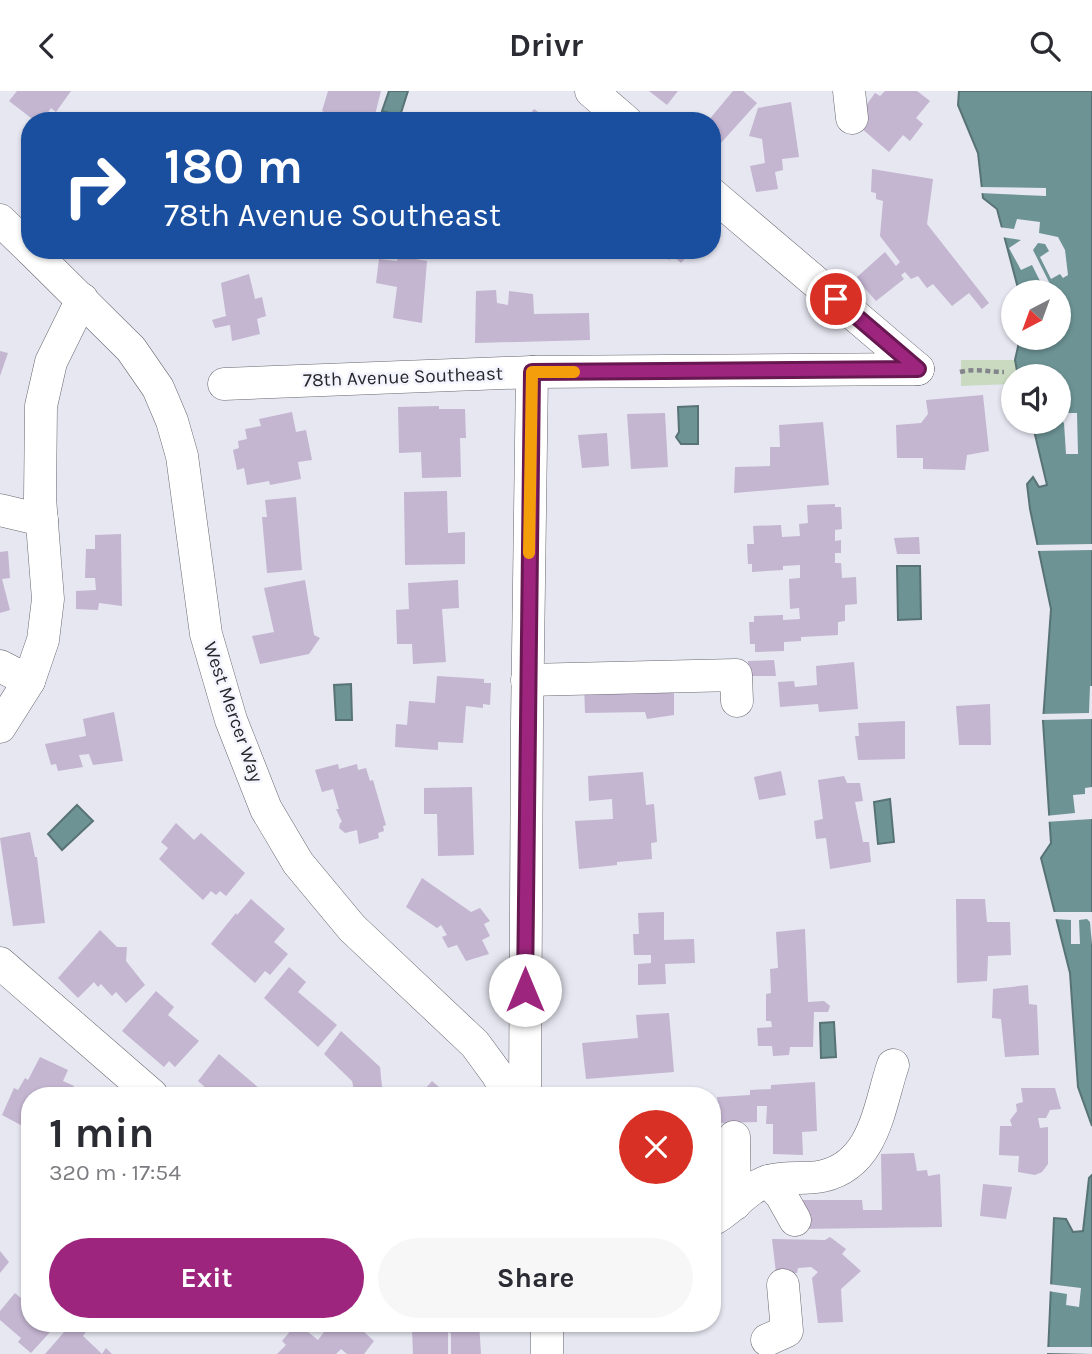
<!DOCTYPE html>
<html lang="en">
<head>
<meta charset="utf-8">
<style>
  body { margin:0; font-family:Karla,sans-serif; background:#f7f7f7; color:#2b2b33; height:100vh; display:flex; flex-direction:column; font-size:26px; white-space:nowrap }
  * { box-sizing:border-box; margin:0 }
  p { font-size:23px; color:#7c7c81 }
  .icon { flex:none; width:38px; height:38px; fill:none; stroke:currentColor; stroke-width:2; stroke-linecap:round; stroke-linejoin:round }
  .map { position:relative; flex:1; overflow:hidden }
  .side { position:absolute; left:21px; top:996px; width:700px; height:245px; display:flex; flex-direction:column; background:#fff; border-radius:28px; box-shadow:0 2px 5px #0004 }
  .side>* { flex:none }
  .banner { position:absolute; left:21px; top:21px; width:700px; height:147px; border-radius:28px; box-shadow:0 2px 5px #0004; background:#1a4fa0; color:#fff; overflow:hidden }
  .needle { width:46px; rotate:221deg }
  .tools { position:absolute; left:1001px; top:189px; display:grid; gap:14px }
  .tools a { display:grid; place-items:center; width:70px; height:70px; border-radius:50%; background:#fff; box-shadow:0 2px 5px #0004; font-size:35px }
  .pin { position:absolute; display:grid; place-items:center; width:60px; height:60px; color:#fff; margin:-30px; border:4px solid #fff; border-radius:50%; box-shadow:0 2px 7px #0007 }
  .me { position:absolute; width:77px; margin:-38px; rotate:0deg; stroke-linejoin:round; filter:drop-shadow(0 0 5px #0008) }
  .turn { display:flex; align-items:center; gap:24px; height:147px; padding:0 28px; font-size:32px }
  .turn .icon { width:91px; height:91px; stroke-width:2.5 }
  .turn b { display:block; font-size:49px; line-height:60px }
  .round { display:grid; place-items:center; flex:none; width:74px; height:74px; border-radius:37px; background:#f7f7f7 }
  .headline { display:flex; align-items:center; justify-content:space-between; height:119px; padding:0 28px }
  h1 { font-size:42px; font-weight:700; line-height:52px }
  .primary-button { display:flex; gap:14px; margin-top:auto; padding:14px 28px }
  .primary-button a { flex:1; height:80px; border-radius:42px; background:#9e257d; color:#fff; font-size:28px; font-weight:700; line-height:80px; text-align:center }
  .primary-button a+a { background:#f7f7f7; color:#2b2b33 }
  header { display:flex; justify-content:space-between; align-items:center; height:91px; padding:0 28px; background:#fff; font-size:32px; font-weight:700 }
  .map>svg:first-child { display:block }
</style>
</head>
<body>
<header><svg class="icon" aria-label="back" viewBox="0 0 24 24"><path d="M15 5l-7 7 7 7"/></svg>Drivr<svg class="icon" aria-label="search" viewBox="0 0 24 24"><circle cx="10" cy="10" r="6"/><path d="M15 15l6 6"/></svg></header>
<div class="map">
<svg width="1092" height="1263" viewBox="0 0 1092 1263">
  <rect width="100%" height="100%" fill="#e6e7f1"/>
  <polygon fill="#c9dac1" points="961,269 1015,269 1018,285 1013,285 1013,293 961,295"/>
  <g fill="#6d9395" stroke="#587375" stroke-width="2">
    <polygon points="389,0 408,0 400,25 382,20"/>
    <polygon points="959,0 1092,0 1092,1035 1078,996 1070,882 1041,767 1051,752 1043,630 1051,518 1030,418 1027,393 1033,386 1039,396 1047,394 1032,331 1059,331 1059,285 1018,285 1015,269 1020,247 1059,247 1059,201 1019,201 997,118 983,107 978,62 958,14"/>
    <polygon points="698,315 698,353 681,353 676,346 679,341 678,316"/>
    <polygon points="897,475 920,475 921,528 898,529"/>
    <polygon points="351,593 352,629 336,629 334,594"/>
    <polygon points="890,708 894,751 878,753 874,711"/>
    <polygon points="77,714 93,730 62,759 48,743"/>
    <polygon points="834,931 836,966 821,967 820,932"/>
    <polygon points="1092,1084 1092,1263 1048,1263 1054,1127 1066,1128 1073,1141 1083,1140 1089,1087"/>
  </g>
  <g fill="#e6e7f1">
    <polygon points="978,96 1046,97 1046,105 979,102"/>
    <polygon points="1017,128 1040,131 1039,142 1058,146 1065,159 1068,184 1063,187 1060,183 1051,188 1040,166 1049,160 1045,153 1038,152 1033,159 1050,193 1043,196 1032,174 1021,179 1009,157 1021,149 1001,146 998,136 1014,138"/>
    <polygon points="1059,322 1077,322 1078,363 1066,363 1064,332 1059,329"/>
    <polygon points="1092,453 1092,459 1035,460 1034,454"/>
    <polygon points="1090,595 1092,595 1092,628 1040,629 1040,623 1089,622"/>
    <polygon points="1092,696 1092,728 1045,731 1045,725 1075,722 1073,704 1085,703 1085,697"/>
    <polygon points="1051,821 1092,821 1092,854 1090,831 1087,828 1079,829 1080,853 1071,853 1071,829 1053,828"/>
    <polygon points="1048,1193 1081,1197 1079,1216 1066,1214 1067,1203 1048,1200"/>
    <polygon points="1045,1256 1092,1256 1092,1263 1045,1262"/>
  </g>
  <g fill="#c4b5d1">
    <polygon points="17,0 71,0 56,21 51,17 42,30 35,30 9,10"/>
    <polygon points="328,0 381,0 374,28 365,26 364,30 324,30 326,22 322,20"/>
    <polygon points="649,0 678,0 667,14"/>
    <polygon points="733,0 743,0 757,12 720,53 712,47 712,30 708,30"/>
    <polygon points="885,0 917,0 930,10 916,27 923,33 910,50 903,44 889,61 854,31 875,2 880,5"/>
    <polygon points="791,11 799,66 782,68 783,79 775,81 778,98 756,101 750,75 765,72 762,48 749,45 758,17"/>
    <polygon points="534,18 551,30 525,30"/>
    <polygon points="872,78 933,88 927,133 989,212 982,218 969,202 952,215 933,193 927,197 918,185 911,188 905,181 901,184 904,188 876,210 856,187 885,161 896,175 900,171 880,145 883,110 876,108 876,102 871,101"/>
    <polygon points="654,159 693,159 681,172 673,165 669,169"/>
    <polygon points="398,165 427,170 422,232 393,227 397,196 376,192 379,168 397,170"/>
    <polygon points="249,183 255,208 262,206 266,225 257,228 260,243 232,250 230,234 215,237 212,229 226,225 221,192"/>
    <polygon points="496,199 497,212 508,214 509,200 533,203 534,223 589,222 590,249 475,252 476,200"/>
    <polygon points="0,260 8,262 0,285"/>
    <polygon points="983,304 989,360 967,364 965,379 923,378 923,367 897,367 896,334 921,332 928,323 926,309"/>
    <polygon points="439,315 439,318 465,318 466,347 460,347 461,386 422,387 421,361 399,362 398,316"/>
    <polygon points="292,321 296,341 306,339 312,369 298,371 301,388 270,394 269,390 247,394 244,377 237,379 233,359 239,357 238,350 247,348 245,338 261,335 259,328"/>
    <polygon points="665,322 668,376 631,378 627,323"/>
    <polygon points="823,331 829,394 734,402 735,376 770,375 770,356 780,356 779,334"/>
    <polygon points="607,342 609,375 582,377 578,344"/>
    <polygon points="447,400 448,442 465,441 465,473 405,474 404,401"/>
    <polygon points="296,406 302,479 267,482 262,426 267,426 265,409"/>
    <polygon points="835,413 835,416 841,416 842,438 835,439 835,450 841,449 841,462 835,462 835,472 841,472 842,487 856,486 857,513 845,514 845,530 838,531 838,544 801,546 801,550 784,551 784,560 755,561 755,553 750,553 749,531 754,531 754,525 783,524 783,529 800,528 799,517 790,518 789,488 800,487 800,474 783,475 783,479 752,481 752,473 748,473 747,453 754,453 753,435 781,434 782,446 800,445 799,433 808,432 807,414"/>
    <polygon points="121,443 122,515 99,512 98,519 76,518 76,500 96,499 95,487 85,487 86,458 95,458 95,444"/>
    <polygon points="919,446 920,463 897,463 894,447"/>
    <polygon points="8,460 10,487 2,488 10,519 0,522 0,461"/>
    <polygon points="305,489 314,544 320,547 309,563 260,573 252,545 274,541 264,497"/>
    <polygon points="458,489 459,517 442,518 446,571 413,573 412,553 397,553 396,519 409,518 408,492"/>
    <polygon points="774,569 776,585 749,585 748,570"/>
    <polygon points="854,571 858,618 819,621 818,613 780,616 778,591 794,590 795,596 817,594 816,575"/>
    <polygon points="437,585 484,588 484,592 491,592 490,614 483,613 483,617 466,615 463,652 438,651 438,659 395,656 396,633 407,634 409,610 435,612"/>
    <polygon points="674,591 674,624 647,628 645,621 585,622 584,592"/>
    <polygon points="990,613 991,654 959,654 956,615"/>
    <polygon points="114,621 123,670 93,674 89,663 79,664 83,676 58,680 56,673 51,674 45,653 86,645 83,628"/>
    <polygon points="905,630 905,668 858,669 855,645 859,645 858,632"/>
    <polygon points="338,673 339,678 357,673 358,679 366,677 370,690 373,689 386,734 383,735 384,740 378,742 379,747 359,753 357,739 345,742 339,737 340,732 342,731 336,718 339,718 333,698 322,701 315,679"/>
    <polygon points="781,680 786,704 759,709 754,686"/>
    <polygon points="643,681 646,714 654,713 657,751 651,752 652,768 617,771 617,774 579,778 575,730 613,728 612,708 589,710 588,685"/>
    <polygon points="844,685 847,692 860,692 863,710 855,711 863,751 869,751 871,771 830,778 826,747 816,748 814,730 823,728 818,689"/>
    <polygon points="472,696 474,764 438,765 437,723 424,723 424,697"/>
    <polygon points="176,732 194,749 201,742 245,782 226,805 220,800 216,804 211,800 203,809 159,768 168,757 161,751"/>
    <polygon points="30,741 35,766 37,766 45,832 13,835 0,747"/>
    <polygon points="422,787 471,821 480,817 490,830 484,833 490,845 482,849 489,863 466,870 457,854 448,857 442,846 447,844 441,834 437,837 406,816"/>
    <polygon points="251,808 285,838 274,851 288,863 270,884 265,880 255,892 211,853 236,822 237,824"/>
    <polygon points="956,808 985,808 987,831 1010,831 1011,864 988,865 987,890 957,892"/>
    <polygon points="664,821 664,849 694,848 695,872 665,873 666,893 638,894 638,873 651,872 651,864 634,864 633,843 639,843 638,822"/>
    <polygon points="805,838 808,911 824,910 830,915 828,921 814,921 813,956 790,956 789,964 773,965 772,955 758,955 757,937 772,936 771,930 766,930 766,903 771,902 770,878 778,877 776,841"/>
    <polygon points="100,839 117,856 127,856 126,870 145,894 126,912 116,901 112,905 101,893 98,896 94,891 78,907 58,887"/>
    <polygon points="289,876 306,891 298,901 337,934 318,956 264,907"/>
    <polygon points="1028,894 1029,913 1037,914 1039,964 1005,966 1001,928 992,927 993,898"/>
    <polygon points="156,900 174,916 168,924 199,950 175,976 169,970 164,976 122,940"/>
    <polygon points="669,922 674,981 586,988 582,952 638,947 636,924"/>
    <polygon points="341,940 380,976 382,996 354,999 352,990 324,963"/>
    <polygon points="219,963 267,1004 214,1004 198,990"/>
    <polygon points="40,966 68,979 63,990 74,995 69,1004 30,1004 30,1039 2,1024 14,997 18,999 25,987 28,989"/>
    <polygon points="432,990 448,1004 420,1004"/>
    <polygon points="815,991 817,1040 802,1041 803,1064 773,1063 773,1033 766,1033 767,1015 757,1015 757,1031 721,1032 717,1006 750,1004 750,999 771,998 771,994"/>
    <polygon points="652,996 653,1004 605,1004 605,999"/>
    <polygon points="1021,997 1055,997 1061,1018 1050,1019 1046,1027 1038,1027 1040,1037 1048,1036 1048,1073 1042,1081 1035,1084 1018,1081 1019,1065 999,1064 1000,1035 1012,1035 1010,1029 1017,1020 1016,1013 1023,1011"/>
    <polygon points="914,1062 917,1080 927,1079 928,1085 940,1083 942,1136 800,1138 799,1109 862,1109 863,1119 882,1119 881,1063"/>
    <polygon points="983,1093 1012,1096 1006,1128 980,1125"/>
    <polygon points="830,1146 846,1158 842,1163 861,1180 841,1198 843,1231 818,1232 812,1187 818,1181 811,1176 798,1177 797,1182 776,1182 772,1148 825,1149"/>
    <polygon points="0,1160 9,1171 0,1182"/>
    <polygon points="15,1202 30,1215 30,1232 40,1232 50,1241 31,1262 18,1251 21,1247 0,1229 0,1220"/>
    <polygon points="72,1232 79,1232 87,1239 83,1245 102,1263 106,1257 112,1263 45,1263"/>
    <polygon points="297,1232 318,1249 324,1241 315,1232 354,1232 374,1250 364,1263 347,1263 341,1258 336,1263 277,1263 286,1254 282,1250"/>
    <polygon points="448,1232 479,1232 481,1263 451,1263 451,1242 448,1241 448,1263 413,1263 412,1239 448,1238"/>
  </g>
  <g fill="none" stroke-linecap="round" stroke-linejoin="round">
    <g stroke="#676770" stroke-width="33">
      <g id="minor">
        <polyline points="591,0 626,30"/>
        <polyline points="849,0 852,27"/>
        <polyline points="712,103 918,278"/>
        <polyline points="0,129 30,158"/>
        <polyline points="31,159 131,258 158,297 172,330 182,365 206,543 231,629 266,718 298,772 352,837 475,953 497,983 509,1004"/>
        <polyline points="224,293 532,281 918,278"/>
        <polyline points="0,419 42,429"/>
        <polyline points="0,575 29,590"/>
        <polyline points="527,589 736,584 737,610"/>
        <polyline points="0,636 29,590 43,549 48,508 40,407 41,315 51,271 82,208"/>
        <polyline points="0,872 152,1004"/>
        <polyline points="525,1004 527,633 532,281"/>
        <polyline points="734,1046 735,1113"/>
        <polyline points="768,1090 781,1104 795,1129"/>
        <path d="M712 1129C732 1119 747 1096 769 1090 787 1085 805 1089 823 1085 875 1073 879 1015 893 974"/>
        <polyline points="547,1232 547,1263"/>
        <polyline points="767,1249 787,1240 783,1194"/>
      </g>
    </g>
    <path stroke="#84848b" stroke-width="4.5" stroke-dasharray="5 3.5" stroke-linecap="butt" d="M960 281C975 277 989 281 1004 281"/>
    <use href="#minor" stroke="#fff" stroke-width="32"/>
  </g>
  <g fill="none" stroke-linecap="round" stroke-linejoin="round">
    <g stroke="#671851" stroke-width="18">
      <polyline id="route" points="525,899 532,281 918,278 836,208"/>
    </g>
    <use href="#route" stroke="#9e257d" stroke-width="12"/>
    <polyline stroke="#f59e0b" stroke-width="12" points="529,462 532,281 574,281"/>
  </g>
  <g text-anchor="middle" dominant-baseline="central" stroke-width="5" stroke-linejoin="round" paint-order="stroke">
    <g font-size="19" fill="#27272b" stroke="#f4f4fe">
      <text transform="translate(403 286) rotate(-2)">78th Avenue Southeast</text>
      <text transform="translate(233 621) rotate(71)">West Mercer Way</text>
    </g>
  </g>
</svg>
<div class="tools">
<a><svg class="needle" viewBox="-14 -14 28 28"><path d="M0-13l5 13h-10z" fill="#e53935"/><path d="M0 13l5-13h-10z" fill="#7c7c81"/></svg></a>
<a><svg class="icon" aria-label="sound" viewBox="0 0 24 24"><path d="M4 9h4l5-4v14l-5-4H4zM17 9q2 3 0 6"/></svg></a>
</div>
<div class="pin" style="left:836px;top:208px;background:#d93025"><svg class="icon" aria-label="arrive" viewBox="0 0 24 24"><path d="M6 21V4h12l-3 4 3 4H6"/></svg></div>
<svg class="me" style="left:525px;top:899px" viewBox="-20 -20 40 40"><circle r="19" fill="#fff"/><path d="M0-13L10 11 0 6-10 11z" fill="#9e257d"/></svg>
<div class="banner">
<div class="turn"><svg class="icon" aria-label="right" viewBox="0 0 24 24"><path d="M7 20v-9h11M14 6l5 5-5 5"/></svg><div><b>180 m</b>78th Avenue Southeast</div></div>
</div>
<section class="side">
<div class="headline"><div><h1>1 min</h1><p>320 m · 17:54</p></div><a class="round" style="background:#d93025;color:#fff"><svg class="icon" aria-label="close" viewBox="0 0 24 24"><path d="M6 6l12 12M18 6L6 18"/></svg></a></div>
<div class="primary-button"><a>Exit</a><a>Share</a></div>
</section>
</div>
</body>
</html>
